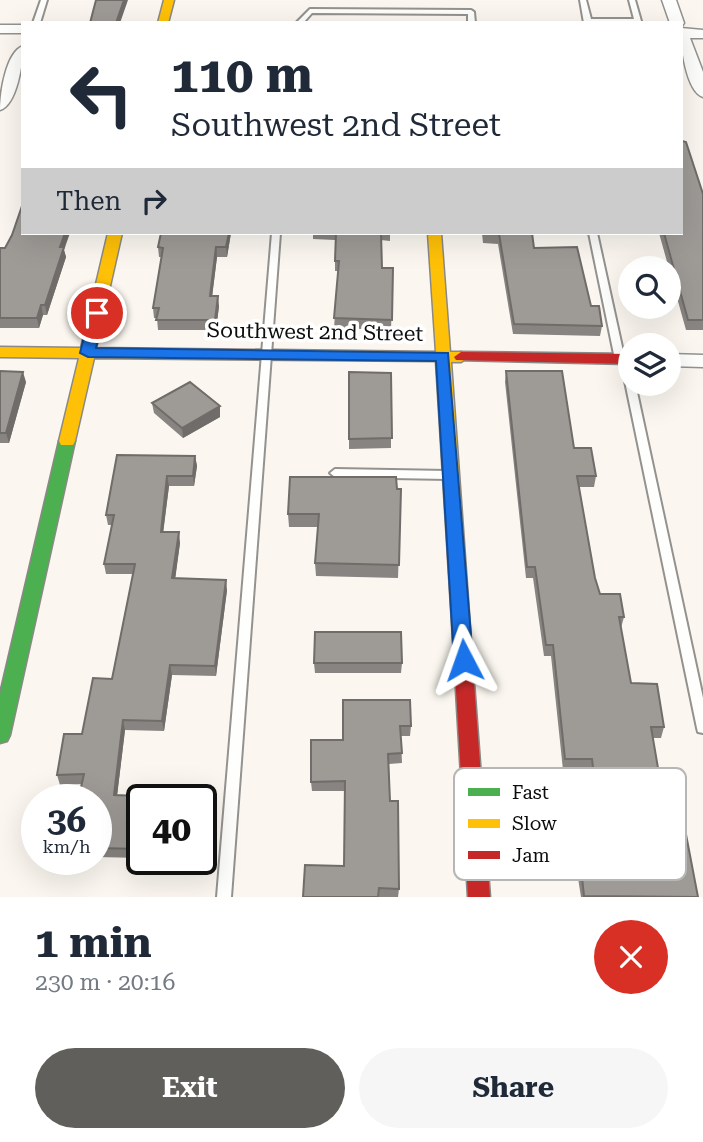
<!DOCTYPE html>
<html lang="en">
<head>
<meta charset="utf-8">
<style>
  body { margin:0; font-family:"Roboto Serif",serif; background:#f6f6f7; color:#1f2937; height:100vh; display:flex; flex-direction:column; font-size:26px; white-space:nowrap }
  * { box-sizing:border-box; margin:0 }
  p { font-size:23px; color:#747a83 }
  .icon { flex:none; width:38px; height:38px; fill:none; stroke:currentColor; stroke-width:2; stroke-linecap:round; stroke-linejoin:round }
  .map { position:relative; height:897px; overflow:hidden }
  .sheet { display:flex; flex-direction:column; background:#fff; flex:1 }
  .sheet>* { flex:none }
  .banner { position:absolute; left:21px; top:21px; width:662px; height:214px; border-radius:0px; box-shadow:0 7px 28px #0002; background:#fff; color:#1f2937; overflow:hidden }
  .buttons { position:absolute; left:618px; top:256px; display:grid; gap:14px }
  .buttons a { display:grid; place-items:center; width:63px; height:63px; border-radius:50%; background:#fff; box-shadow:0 7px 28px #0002; font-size:35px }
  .speed { position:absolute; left:21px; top:784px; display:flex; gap:14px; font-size:35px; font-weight:700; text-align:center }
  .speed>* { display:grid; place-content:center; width:91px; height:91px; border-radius:50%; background:#fff; box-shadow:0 7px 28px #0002; line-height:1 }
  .speed small { font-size:18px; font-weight:400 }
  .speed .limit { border:4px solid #111; border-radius:10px; background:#fff; color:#111 }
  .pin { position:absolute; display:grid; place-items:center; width:60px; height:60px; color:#fff; margin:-30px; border:4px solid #fff; border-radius:50%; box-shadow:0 2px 7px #0007 }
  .me { position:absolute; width:77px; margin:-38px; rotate:356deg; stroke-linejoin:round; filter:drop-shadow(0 0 5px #0008) }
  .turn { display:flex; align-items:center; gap:24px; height:147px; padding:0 35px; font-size:32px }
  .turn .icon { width:91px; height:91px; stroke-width:2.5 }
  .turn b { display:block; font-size:49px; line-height:60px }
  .then { display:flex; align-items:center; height:66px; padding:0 35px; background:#0003; gap:14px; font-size:26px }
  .round { display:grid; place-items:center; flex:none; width:74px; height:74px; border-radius:37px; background:#f6f6f7 }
  .overview { display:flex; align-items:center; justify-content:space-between; height:119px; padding:0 35px }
  h1 { font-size:42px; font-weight:700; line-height:52px }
  .cta { display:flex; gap:14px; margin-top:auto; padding:14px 35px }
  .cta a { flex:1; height:80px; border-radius:42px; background:#605f5c; color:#fff; font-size:28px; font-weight:700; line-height:80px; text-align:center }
  .cta a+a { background:#f6f6f7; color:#1f2937 }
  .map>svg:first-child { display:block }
</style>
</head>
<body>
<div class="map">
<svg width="703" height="897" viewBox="0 0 703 897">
  <rect width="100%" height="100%" fill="#fbf7f0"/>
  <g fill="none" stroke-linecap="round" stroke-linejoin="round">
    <g stroke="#94928f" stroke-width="4">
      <g id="lane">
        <polygon points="41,0 47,0 40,23 33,23"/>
        <polygon points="580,0 586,0 591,19 634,19 629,0 635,0 641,21 639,23 584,23"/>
        <polygon points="310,9 471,10 474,12 475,23 468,23 468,14 312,13 303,23 296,23"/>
        <polygon points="272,233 280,233 231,897 217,897"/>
        <polygon points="589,233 597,233 624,356 628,357 630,359 630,383 635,383 703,698 703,733 698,732 697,728 621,362 615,359"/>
        <polygon points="335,469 448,471 453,475 448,479 335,477 330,473"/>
      </g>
    </g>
    <g stroke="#94928f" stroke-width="3">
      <g id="street">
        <polygon points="662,0 676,0 684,23 682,26 681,23 670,23"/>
        <rect x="0" y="25" width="23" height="8"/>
        <path d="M681 28 703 30V38H690L703 72V97C686 92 680 43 681 28Z"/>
        <path d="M23 46C23 62 17 105 0 110 0 93 6 52 23 46Z"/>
        <polygon points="668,354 703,355 703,367 668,366"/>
      </g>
    </g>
    <g stroke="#8b8986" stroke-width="3">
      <polygon id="fast" points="67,436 75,441 10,735 7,741 0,743 0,694 59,441"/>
    </g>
    <g stroke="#8b8986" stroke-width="3">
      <g id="slow">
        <polygon points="164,0 174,0 168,23 158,23"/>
        <polygon points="108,233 122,233 96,348 436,352 428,233 441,233 450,352 461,352 468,357 461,362 451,362 472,656 469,661 463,663 457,661 454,656 436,361 94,358 75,441 73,445 61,445 59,441 79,358 0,357 0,347 81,348"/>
      </g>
    </g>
    <g stroke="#8b8986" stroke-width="3">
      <g id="jam">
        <polygon points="461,352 630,354 630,364 456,360 454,357"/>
        <polygon points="463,649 469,651 472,656 490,897 468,897 454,656 457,651"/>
      </g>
    </g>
    <use href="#lane" fill="#fefefd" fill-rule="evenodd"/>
    <use href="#street" fill="#fefefd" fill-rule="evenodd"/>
    <use href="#fast" fill="#4caf50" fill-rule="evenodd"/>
    <use href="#slow" fill="#ffc107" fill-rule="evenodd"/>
    <use href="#jam" fill="#c62828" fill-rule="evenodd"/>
  </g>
  <g fill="#888481">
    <polygon points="703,194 703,330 686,330 659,233 681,233"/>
    <polygon points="161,233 231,233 227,257 217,257 212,296 219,306 216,330 158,330 157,318 154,318 153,308 162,257 159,257 158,247"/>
    <polygon points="313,233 390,233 390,241 381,240 382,268 393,268 391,330 334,328 338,271 335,271 335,240 313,239"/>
    <polygon points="482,233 532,233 534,248 591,306 602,326 600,336 513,334 498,244 483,243"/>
    <polygon points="0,248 64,250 66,257 47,315 43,315 39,328 0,328"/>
    <polygon points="0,371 26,382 9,443 0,443"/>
    <polygon points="506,371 574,448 596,476 594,487 579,487 595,578 600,594 624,617 621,628 631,683 664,727 661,738 653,738 664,803 698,897 581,897 578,878 581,868 598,868 594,834 571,833 569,812 571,801 593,801 590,770 563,770 551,656 544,656 533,578 526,578 505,382"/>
    <polygon points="349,372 391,373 391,448 349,449"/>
    <polygon points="152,403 220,406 220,417 183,438 154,413"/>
    <polygon points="195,456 197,466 194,486 169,486 163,532 180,543 175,578 227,590 216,676 172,675 164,731 125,730 117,795 142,802 139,824 142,824 142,858 96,857 96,800 82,784 60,785 57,775 82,734 112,679 133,574 106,574 104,564 112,525 108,525 106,515"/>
    <polygon points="397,489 401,489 398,578 316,576 315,563 318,527 289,527 288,514"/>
    <polygon points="314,663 402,663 401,673 315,673"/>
    <polygon points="343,700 411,726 410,736 401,736 402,763 389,764 390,801 399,889 398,897 303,897 344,866 345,791 312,791 311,782 343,740"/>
  </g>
  <g fill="#6f6c69">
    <polygon points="124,0 128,0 120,23 116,23"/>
    <polygon points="65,233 70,233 64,250 66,257 47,315 45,305 60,247"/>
    <polygon points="229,233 231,233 227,257 226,247"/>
    <polygon points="216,247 217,257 211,306 210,296"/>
    <polygon points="218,296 219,306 216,330 215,320"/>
    <polygon points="41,305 43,315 39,328 37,318"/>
    <polygon points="23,372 26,382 9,443 6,433"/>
    <polygon points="220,406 220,417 183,438 182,428"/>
    <polygon points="195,456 197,466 194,486 193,476"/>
    <polygon points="167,476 169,486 162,542 161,532"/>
    <polygon points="179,532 180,543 174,588 172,578"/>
    <polygon points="226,580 227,590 216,676 215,666"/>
    <polygon points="170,665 172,675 164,731 162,721"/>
    <polygon points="123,720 125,730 116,805 114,795"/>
    <polygon points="140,796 142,810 138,834 136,824"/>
  </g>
  <g fill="#9e9a96" stroke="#6f6c69" stroke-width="2">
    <polygon points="96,0 124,0 116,23 90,23"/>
    <polygon points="681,139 682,141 686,142 703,194 703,320 688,320 664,233 681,233"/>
    <polygon points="23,203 23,233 65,233 60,247 64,247 45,305 41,305 37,318 0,318 0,248 5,248 12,235"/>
    <polygon points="161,233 229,233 226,247 216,247 210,296 218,296 215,320 156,320 159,308 153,308 163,248 158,247"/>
    <polygon points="336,233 381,233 382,268 393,268 392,320 334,318 339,261 335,261"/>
    <polygon points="483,233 532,233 534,248 577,247 591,306 599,306 602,326 514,324 499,234"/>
    <polygon points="0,371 23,372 6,433 0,433"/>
    <polygon points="506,371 562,371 574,448 591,448 596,476 577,476 595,578 600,594 620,594 624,617 619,617 631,683 657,684 664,727 651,727 664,803 680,803 698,897 584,896 581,868 602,868 596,823 573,822 571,801 597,801 592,759 565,759 553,645 546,645 535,567 527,567"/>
    <polygon points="349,372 391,373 392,438 349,439"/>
    <polygon points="190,382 220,406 182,428 152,403"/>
    <polygon points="117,455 195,456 193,476 167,476 161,532 179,532 172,578 226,580 215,666 170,665 162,721 123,720 114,795 140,796 136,824 142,824 142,849 96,848 96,800 78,800 84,774 57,775 64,734 82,734 93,678 112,679 135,564 104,564 114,515 106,515"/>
    <polygon points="290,477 396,477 397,489 401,489 399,565 315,563 319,514 288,514"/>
    <polygon points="315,632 401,632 402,663 314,663"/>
    <polygon points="343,700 410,700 411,726 400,726 402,753 388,754 390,801 398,801 399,889 379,888 378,897 303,897 305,865 344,866 345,781 311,782 311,740 343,740"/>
  </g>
  <polygon fill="#1a73e8" stroke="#114b97" stroke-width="2" points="97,309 104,313 96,348 448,353 473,660 470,665 464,667 457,665 454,660 436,361 88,357 80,353 90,313"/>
  <g text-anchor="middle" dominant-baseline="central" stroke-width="7" stroke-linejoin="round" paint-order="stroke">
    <g font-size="21" fill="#0d0d0d" stroke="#fff">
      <text transform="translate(315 332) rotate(1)">Southwest 2nd Street</text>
    </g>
  </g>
  <rect x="454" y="768" width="232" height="112" rx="10" fill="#fff" stroke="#b6b6b6" stroke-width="2"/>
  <rect x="468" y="788" width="32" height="8" fill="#4caf50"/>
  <rect x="468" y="819" width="32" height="9" fill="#ffc107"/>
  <rect x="468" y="851" width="32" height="8" fill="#c62828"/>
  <g font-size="19" fill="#0d0d0d">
    <text x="512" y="799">Fast</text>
    <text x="512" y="830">Slow</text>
    <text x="512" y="862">Jam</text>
  </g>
</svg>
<div class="buttons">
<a><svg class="icon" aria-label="search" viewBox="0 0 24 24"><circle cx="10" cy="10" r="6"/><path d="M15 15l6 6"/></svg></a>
<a><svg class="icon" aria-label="layers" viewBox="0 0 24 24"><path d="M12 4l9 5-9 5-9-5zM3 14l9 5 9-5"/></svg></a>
</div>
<div class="speed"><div>36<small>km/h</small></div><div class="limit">40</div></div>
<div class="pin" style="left:97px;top:313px;background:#d93025"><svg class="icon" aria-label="arrive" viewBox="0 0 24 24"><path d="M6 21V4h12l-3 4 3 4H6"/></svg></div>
<svg class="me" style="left:464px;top:660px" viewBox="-20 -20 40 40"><path d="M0-17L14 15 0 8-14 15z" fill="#1a73e8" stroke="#fff" stroke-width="4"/></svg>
<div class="banner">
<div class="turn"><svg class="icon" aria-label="left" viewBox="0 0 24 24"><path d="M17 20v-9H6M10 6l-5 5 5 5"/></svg><div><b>110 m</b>Southwest 2nd Street</div></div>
<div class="then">Then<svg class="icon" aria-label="right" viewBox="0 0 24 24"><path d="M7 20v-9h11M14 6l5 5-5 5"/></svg></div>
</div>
</div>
<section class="sheet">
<div class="overview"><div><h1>1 min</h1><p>230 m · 20:16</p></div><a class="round" style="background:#d93025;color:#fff"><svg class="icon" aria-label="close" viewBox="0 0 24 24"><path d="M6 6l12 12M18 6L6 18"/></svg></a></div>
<div class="cta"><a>Exit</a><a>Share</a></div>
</section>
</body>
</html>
